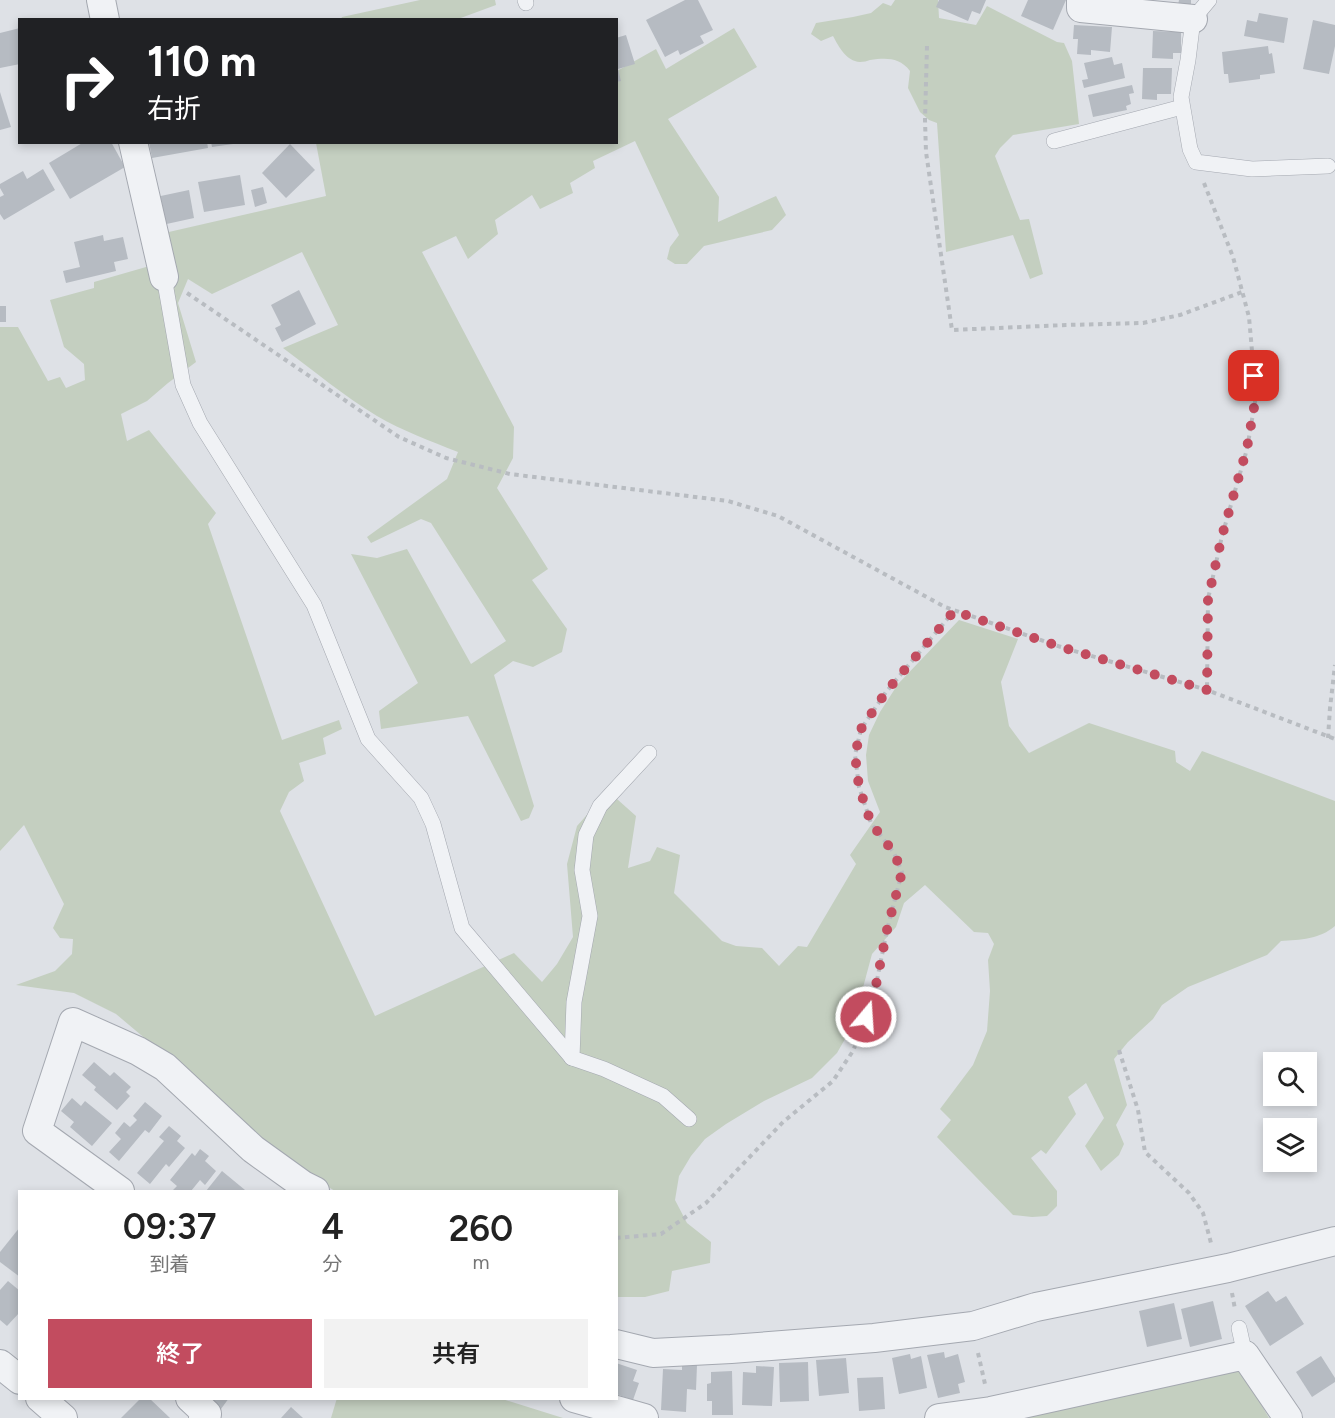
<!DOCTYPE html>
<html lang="ja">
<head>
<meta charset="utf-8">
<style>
  body { margin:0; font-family:Figtree,"Noto Sans JP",sans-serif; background:#f2f2f2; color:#222; height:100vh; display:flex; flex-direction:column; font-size:22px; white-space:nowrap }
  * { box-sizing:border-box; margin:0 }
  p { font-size:20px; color:#767676 }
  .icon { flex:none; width:33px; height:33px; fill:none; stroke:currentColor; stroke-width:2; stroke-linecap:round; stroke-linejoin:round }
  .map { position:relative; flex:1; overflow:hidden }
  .details { position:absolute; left:18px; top:1190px; width:600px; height:210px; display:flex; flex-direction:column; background:#fff; border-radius:0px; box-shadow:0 3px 9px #0003 }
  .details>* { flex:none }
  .hud { position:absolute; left:18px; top:18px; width:600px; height:126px; border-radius:0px; box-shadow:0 3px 9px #0003; background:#202124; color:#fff; overflow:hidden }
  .tools { position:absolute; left:1263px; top:1052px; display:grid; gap:12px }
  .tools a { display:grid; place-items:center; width:54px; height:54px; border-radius:0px; background:#fff; box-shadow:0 3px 9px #0003; font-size:30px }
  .pin { position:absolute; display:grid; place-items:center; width:51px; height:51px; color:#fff; margin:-26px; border-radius:12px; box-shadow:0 3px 9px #0006 }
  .me { position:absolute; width:66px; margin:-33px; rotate:18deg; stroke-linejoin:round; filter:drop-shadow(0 0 4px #0008) }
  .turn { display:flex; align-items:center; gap:21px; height:126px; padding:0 30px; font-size:27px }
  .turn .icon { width:78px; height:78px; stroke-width:2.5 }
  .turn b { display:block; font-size:42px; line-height:51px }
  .eta { display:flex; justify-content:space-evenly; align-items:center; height:102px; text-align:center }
  .eta b { font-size:36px; font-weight:600; line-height:42px }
  .action { display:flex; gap:12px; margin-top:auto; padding:12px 30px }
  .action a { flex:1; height:69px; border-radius:0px; background:#c24c5f; color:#fff; font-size:24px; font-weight:600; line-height:69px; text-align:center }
  .action a+a { background:#f2f2f2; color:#222 }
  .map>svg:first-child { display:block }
</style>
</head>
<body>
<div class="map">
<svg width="1335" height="1418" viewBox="0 0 1335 1418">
  <rect width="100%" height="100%" fill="#dee1e6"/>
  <g fill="#c4cfc0">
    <polygon points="420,0 495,0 496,5 458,19 341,19 342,17"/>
    <path d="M895 0H938L939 18 976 25 987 6 1057 42 1064 43 1072 61 1079 124 1013 135 1000 148 995 156 1020 220 1029 219 1043 274 1030 279 1013 235 946 252 937 123 929 120 920 112 908 88 910 71C899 57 886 58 870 60 867 61 864 62 860 62 846 61 839 47 833 36L821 41 811 34 816 23 853 17 871 13 883 3 891 6Z"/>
    <path d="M734 28 757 67 668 119 719 197 718 222 776 196 786 215 772 230 704 246 687 264H675L667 259 670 247 679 235 635 141 593 161 595 168 570 183 573 193 540 209 532 195 495 220 498 234 468 259 456 236 422 252 514 427 513 458 497 488 548 569 532 580 567 629 562 652 533 667 513 661 494 675 534 806 529 818 521 821 468 716 381 729 379 711 418 683 351 554 377 558 407 549 471 664 506 641 431 523 421 519 371 543 367 537 447 479 458 452C430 441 403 431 377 416 344 396 314 371 283 348L338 325 302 252 212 294 188 279 178 303 196 362 168 383 147 401 121 414 127 441 149 430 216 513 208 524 282 740 339 720 342 729 323 738 326 754 299 763 304 781 289 792 280 811 375 1016 514 953 542 982 557 964 573 937 567 864 577 826 608 791 636 816 628 868 650 861 657 847 680 855 674 893 722 941 736 946 762 948 779 966 798 946 807 947 856 864 850 855 880 812 868 781 866 755 869 735 880 712 898 684 959 620 1018 639 1001 682 1009 726 1029 753 1089 723 1175 751 1176 762 1190 771 1202 751 1335 801V926C1320 939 1300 940 1281 941L1267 955 1188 987 1162 1005 1153 1019 1128 1042 1114 1059 1127 1105 1116 1125 1124 1144 1119 1155 1101 1171 1085 1146 1104 1118 1086 1083 1068 1097 1076 1114 1046 1154 1041 1150 1031 1158 1057 1191V1206L1047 1216 1032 1217 1013 1215 937 1137 951 1120 940 1109 973 1065 987 1031 990 991 988 960 994 944 988 933 974 932 925 885 904 903 896 927 872 954 853 1025 837 1053 812 1078 764 1101 726 1124 705 1139 691 1156 679 1176 675 1200 687 1223 711 1242 710 1263 672 1271 669 1291 645 1297H617L616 1191H335L269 1152 173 1062 116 1014 74 993 16 985 55 971 72 954 73 939 60 938 53 928 64 904 24 825 0 851V327H18L48 381 60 377 66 388 85 380 84 364 64 347 50 300 94 288V282L153 265 147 237 326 196 316 143 616 142 617 71 656 49 666 69Z"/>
    <polygon points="1241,1370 1269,1418 1020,1418"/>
    <polygon points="337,1398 499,1398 563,1418 331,1418"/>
  </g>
  <g fill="#b6bbc2">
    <polygon points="685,0 698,0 713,30 700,36 704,43 680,55 678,50 665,57 646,20"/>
    <polygon points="939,0 986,0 980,14 972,11 968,21 936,7"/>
    <polygon points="1028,0 1066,0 1053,30 1021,16"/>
    <polygon points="1179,0 1191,0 1191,5 1178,5"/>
    <polygon points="1259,13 1288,18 1284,43 1244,36 1247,20 1257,22"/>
    <polygon points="1313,20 1335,25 1335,46 1329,74 1303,69"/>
    <polygon points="1074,25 1112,27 1110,52 1091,50 1091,55 1077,54 1078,39 1073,39"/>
    <polygon points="20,28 20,64 0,68 0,33"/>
    <polygon points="1153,31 1181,32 1181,53 1173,53 1173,59 1152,58"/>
    <polygon points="626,35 635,64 618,69 621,81 616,82 616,38"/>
    <polygon points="1268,46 1269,54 1272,53 1275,73 1260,75 1260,79 1229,83 1228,74 1224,74 1222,52"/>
    <polygon points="1112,57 1114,65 1122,63 1125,78 1084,88 1082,80 1088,79 1084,63"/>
    <polygon points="1143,68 1172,68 1171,94 1157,94 1157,100 1142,99"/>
    <polygon points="1132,85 1134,93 1129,94 1131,104 1126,106 1127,110 1093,117 1088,95"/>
    <polygon points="0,92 11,127 0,130"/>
    <polygon points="84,142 111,142 125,167 70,199 49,163"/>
    <polygon points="149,142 207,142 208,148 152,158"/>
    <polygon points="211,142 233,142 233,144 212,147"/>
    <polygon points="290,144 315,170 286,198 262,173"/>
    <polygon points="43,169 55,190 4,220 0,214 0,197 4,195 0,188 0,184 23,171 27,179"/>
    <polygon points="240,175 245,205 204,212 198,182"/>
    <polygon points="263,187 267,203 255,207 251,190"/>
    <polygon points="189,190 194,218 162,225 156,197"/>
    <polygon points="103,235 104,241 123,237 128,259 114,262 116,271 66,283 63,271 80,267 74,242"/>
    <polygon points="299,290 316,324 282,342 275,328 281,325 271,305"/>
    <rect x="0" y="306" width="6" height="16"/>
    <polygon points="94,1062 110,1076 114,1072 131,1087 126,1092 130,1096 117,1110 94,1090 96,1087 82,1075"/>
    <polygon points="72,1098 81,1106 85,1101 112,1123 92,1146 70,1127 74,1122 61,1111"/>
    <polygon points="145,1102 162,1116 149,1133 145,1130 119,1161 109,1152 121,1139 115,1133 124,1122 130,1127 137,1120 133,1116"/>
    <polygon points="169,1126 181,1136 177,1141 185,1148 169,1167 166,1164 150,1184 137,1173 164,1141 159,1137"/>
    <polygon points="200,1149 209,1156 205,1161 216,1171 205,1185 200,1180 191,1191 172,1191 177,1186 170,1180 192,1153 195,1156"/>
    <polygon points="222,1171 245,1190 244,1191 206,1191"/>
    <polygon points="20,1227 20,1277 0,1262 0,1252"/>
    <polygon points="8,1281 20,1291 20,1312 7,1326 0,1320 0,1290"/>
    <polygon points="1268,1291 1276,1302 1286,1296 1304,1324 1270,1346 1245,1306"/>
    <polygon points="1213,1301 1222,1339 1190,1347 1181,1309"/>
    <polygon points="1174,1303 1182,1339 1147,1347 1139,1311"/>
    <polygon points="944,1352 945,1358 958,1354 965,1382 958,1384 960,1393 938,1398 927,1355"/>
    <polygon points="910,1354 911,1359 921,1356 927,1388 899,1394 892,1358"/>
    <polygon points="1321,1356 1335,1378 1335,1382 1312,1397 1296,1372"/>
    <polygon points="846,1358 849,1393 819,1396 816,1360"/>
    <polygon points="808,1362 809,1401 780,1402 779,1363"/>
    <polygon points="616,1363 637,1370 633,1381 639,1383 633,1400 616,1394"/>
    <polygon points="682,1364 697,1365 696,1390 687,1389 686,1412 661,1410 663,1369 682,1370"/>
    <polygon points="756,1366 774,1367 772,1406 742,1405 743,1372 756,1373"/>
    <polygon points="732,1371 733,1415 712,1415 712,1401 707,1401 707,1384 711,1383 711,1372"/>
    <polygon points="883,1377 885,1409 859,1411 857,1378"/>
    <polygon points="141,1398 149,1398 170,1418 121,1418"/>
    <polygon points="210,1398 229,1398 221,1409"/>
    <polygon points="291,1407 303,1418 281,1418"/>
  </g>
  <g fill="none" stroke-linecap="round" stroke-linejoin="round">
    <g stroke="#a4a8b0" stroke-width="16">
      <g id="lane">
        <polyline points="525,0 526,3"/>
        <polyline points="1209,0 1193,19 1188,60 1181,97 1190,149 1196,162 1252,169 1328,166"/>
        <polyline points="1054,141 1182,107"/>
        <polyline points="164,277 183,385 200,423 314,605 368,739 421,798 433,824 462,928 572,1058"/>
        <polyline points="649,753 600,806 586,835 582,870 590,916 574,1002 572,1058 604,1069 663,1096 689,1119"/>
        <polyline points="1239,1328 1245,1355"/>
      </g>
    </g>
    <g stroke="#a4a8b0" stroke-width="30">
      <g id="street">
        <polyline points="101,0 105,20"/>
        <polyline points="1081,0 1081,8 1193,19"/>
        <polyline points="133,142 164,277"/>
        <polyline points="120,1191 37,1131 73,1022 138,1051 165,1067 253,1149 303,1185 315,1191"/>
        <polyline points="616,1344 653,1353 731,1349 874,1338 973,1326 1036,1307 1228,1268 1335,1241"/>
        <polyline points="0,1364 20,1380"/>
        <polyline points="40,1398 63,1418"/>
        <polyline points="190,1398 207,1414 203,1418"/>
        <polyline points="574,1398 644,1418"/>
        <polyline points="939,1418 991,1411 1245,1355 1288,1418"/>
      </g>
    </g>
    <g stroke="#b8bcc1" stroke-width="4" stroke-dasharray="4.5 4.5" stroke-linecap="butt">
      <polyline points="927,46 925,120 926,152 952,330 1066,325 1143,323 1180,315 1242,292"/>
      <polyline points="1204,183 1233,257 1249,317 1256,396 1247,449 1222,536 1208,599 1207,690"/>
      <polyline points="187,293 399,437 446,458 510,474 728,501 778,516 945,607 1061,647 1207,690 1335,739"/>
      <polyline points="1328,738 1330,708 1335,665"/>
      <polyline points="1119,1050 1138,1110 1145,1152 1189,1193 1203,1213 1211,1243"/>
      <polyline points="616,1238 661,1234 706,1203 783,1122 833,1081 853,1051 873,1000 887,930 902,872 894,853 871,823 859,787 855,755 861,729 886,692 954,611"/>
      <polyline points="1232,1293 1235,1309"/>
      <polyline points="978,1353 985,1384"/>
    </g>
    <use href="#lane" stroke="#f0f2f5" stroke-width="15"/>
    <use href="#street" stroke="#f0f2f5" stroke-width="28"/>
  </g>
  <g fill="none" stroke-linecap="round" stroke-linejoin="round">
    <polyline stroke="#c24c5f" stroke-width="10" stroke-dasharray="0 18" points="866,1017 873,1000 887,930 902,872 894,853 871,823 859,787 855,755 861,729 886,692 954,611 1061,647 1207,690 1208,599 1222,536 1247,448 1256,396 1254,376"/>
  </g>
</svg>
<div class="tools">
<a><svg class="icon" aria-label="search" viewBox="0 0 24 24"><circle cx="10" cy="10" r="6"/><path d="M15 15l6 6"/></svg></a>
<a><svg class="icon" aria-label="layers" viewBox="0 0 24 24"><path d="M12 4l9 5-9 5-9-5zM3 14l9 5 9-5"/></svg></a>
</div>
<div class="pin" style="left:1254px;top:376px;background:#d93025"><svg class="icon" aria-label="arrive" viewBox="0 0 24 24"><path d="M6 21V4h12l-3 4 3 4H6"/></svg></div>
<svg class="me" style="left:866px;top:1017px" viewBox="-20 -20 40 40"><circle r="17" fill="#c24c5f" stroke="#fff" stroke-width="3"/><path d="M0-11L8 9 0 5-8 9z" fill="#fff"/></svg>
<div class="hud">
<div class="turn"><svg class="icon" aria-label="right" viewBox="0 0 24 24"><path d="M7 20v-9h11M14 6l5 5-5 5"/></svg><div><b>110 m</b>右折</div></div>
</div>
<section class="details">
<div class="eta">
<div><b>09:37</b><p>到着</p></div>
<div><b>4</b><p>分</p></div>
<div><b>260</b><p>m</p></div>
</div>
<div class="action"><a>終了</a><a>共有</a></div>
</section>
</div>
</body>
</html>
